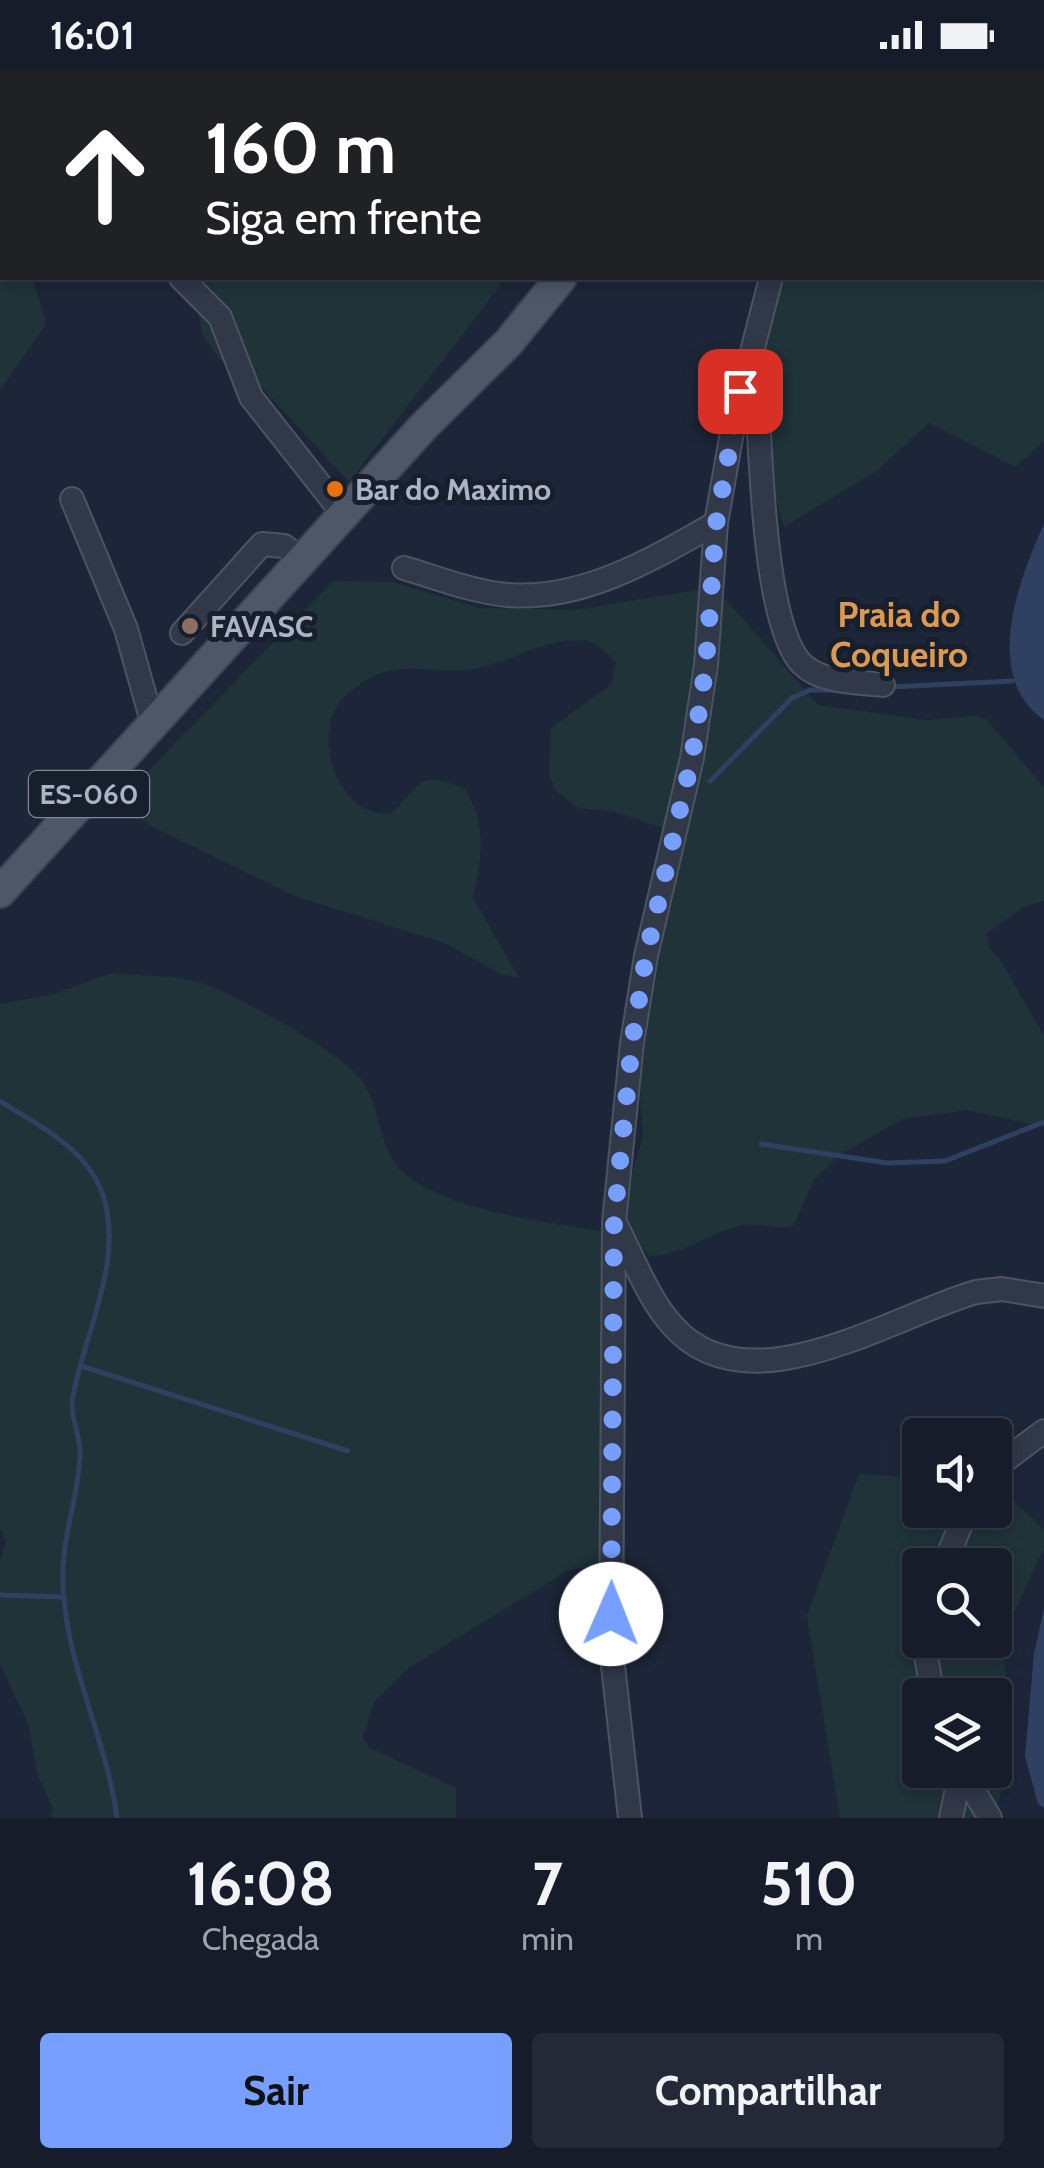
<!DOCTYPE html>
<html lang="pt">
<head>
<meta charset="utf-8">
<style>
  body { margin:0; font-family:Cabin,sans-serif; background:#232936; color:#f1f3f6; height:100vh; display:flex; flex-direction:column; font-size:38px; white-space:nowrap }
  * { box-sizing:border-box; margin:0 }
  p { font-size:32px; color:#9ea1a8 }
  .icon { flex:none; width:55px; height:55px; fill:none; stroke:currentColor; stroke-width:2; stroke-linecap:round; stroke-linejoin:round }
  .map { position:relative; height:1748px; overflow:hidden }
  .details { display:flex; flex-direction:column; background:#161c2a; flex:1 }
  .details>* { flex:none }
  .hud { position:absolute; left:0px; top:0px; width:1045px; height:210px; box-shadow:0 5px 15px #0003,0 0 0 2px #353a47; background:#202124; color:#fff; overflow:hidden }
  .fabs { position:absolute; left:902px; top:1348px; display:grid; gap:20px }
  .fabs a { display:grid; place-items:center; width:110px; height:110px; border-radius:10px; background:#161c2a; box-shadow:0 5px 15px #0003,0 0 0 2px #353a47; font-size:50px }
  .pin { position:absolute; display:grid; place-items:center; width:85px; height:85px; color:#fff; margin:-42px; border-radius:20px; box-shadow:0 5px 15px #0006 }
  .me { position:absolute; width:110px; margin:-55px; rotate:1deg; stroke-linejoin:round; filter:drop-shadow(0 0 8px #0008) }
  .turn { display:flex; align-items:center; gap:35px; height:210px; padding:0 40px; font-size:45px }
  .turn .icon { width:130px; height:130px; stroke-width:2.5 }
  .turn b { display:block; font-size:70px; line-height:85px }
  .eta { display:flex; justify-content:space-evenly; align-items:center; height:170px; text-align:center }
  .eta b { font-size:60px; font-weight:800; line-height:70px }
  .cta { display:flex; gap:20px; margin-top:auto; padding:20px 40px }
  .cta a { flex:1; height:115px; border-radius:10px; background:#769fff; color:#111; font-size:40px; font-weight:800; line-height:115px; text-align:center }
  .cta a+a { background:#232936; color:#f1f3f6 }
  .status { display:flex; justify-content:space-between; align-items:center; height:70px; padding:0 50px; background:#161c2a; direction:ltr }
  .status svg { height:28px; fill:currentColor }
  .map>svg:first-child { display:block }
</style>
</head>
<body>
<div class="status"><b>16:01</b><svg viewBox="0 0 49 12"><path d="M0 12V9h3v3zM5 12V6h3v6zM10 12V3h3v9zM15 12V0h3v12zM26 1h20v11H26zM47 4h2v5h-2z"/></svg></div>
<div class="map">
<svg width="1044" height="1748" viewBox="0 0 1044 1748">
  <rect width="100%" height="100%" fill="#1d2638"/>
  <g fill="#1f3339" fill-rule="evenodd">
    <polygon points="0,0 645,0 2,2 2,208 33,208 46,254 0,320"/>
    <polygon points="1010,0 1044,0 1044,371 1015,397 929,353 879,399 784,457 772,415 757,260 784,208 1042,208 1042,2"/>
    <polygon points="191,208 506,208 349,412 250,305 220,290 203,266"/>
    <path d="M333 511 393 512 479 538 575 540 704 519 729 533 818 635 925 650 976 646 987 650 1044 717V830L1024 837 987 863 989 878 1001 891 1044 966V1057L968 1040 903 1049 841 1084 814 1110 793 1156C774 1161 758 1151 739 1156 708 1163 683 1186 650 1186L630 1165 623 1131 643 1068 640 1025 645 975 676 791 688 766 612 741 578 738 555 720 549 704 551 658 611 615 616 592C605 581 595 570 578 570 541 570 509 593 474 599 447 604 416 595 389 601 373 604 355 616 343 628 310 665 338 750 392 743 422 714 419 699 465 719 487 756 482 787 473 828L519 908 501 904 445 873 297 827 151 756 119 731Z"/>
    <path d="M112 903C139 906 170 905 196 911 227 919 342 983 360 1008 383 1037 377 1080 404 1103 449 1143 564 1155 623 1164L620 1344 623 1490 567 1501 410 1597 374 1632 363 1667 370 1678 456 1718V1748H51L52 1737 38 1706 28 1653 0 1595V1492L6 1470 0 1458V934L51 925Z"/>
    <path d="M859 1404 920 1407V1440H995V1414L1044 1459V1478L1008 1556 1003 1583 1008 1621 995 1664V1625H920V1700H995V1686L1001 1722 994 1748H840L807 1546ZM920 1495H995V1570H920Z"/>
  </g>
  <g fill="#2f4061">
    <path d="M1044 454V650C982 607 1018 511 1044 454Z"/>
    <polygon points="1044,1539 1044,1738 1038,1734 1025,1686 1034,1583"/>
  </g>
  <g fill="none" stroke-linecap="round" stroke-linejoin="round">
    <g stroke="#2f4061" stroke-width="5">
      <polyline points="891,617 1012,611"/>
      <polyline points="710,711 792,628 810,620 835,620"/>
      <path d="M0 1031C44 1059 97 1083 107 1141 118 1202 84 1267 73 1326 69 1347 81 1365 80 1385 79 1424 64 1460 63 1498 60 1585 106 1663 117 1748"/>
      <polyline points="761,1074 887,1093 945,1091 1044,1052"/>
      <polyline points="81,1296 348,1381"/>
      <polyline points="0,1525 64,1527"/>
    </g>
    <g stroke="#4c5363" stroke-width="26">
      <g id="minor">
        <polyline points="724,0 724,2"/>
        <polyline points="870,2 872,0"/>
        <polyline points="181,208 220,247 251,327 344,445"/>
        <path d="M755 285C760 350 760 552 802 594 821 613 858 612 883 615"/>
        <polyline points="72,429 126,559 153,655"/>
        <path d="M404 498C438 508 473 522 508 525 583 531 653 489 716 453"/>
        <polyline points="182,563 262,474 284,476 303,490"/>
        <path d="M616 1155C633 1187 648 1229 673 1256 748 1341 892 1246 976 1222L1002 1219 1044 1226"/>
        <polyline points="995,1398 1044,1361"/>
        <polyline points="944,1495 967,1440"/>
        <polyline points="923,1570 933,1625"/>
        <polyline points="961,1700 990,1748"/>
        <polyline points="630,1748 611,1578 614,1152 632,973 646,886 692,688 706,595 716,453 734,351 771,208"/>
        <polyline points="951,1748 961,1700"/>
      </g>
    </g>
    <g stroke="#3b4251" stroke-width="34">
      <g id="major">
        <polyline points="664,2 665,0"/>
        <polyline points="690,2 691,0"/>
        <polyline points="0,822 425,355 508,273 561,208"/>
      </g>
    </g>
    <use href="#minor" stroke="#313848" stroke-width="22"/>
    <use href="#major" stroke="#4e5768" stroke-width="30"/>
  </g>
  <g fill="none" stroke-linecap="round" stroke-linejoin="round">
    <polyline stroke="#769fff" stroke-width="18" stroke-dasharray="0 32.4" points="611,1544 614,1152 632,973 646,886 692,688 706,595 716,454 740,321"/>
  </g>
  <circle fill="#e8710a" stroke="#171e2c" stroke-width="4" cx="335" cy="419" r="10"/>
  <circle fill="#8d6e63" stroke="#171e2c" stroke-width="4" cx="190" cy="556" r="10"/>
  <g text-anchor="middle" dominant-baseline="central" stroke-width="10" stroke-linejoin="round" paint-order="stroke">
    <rect fill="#171e2c" stroke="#7f8697" stroke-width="2.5" x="29" y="701" width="120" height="46" rx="8"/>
    <g font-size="28" font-weight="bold" fill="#abb3c5">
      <text x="89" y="724">ES-060</text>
    </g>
    <g font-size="30" font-weight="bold" fill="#abb3c5" stroke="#171e2c" text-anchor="start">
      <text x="355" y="419">Bar do Maximo</text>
      <text x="210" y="556">FAVASC</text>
    </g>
    <g font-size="35" font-weight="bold" fill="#dc994f" stroke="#171e2c">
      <text x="899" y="544">Praia do<tspan x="899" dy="40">Coqueiro</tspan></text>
    </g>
  </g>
</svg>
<div class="fabs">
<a><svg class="icon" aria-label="sound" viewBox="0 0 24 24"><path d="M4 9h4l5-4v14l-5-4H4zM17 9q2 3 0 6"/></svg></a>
<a><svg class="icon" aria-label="search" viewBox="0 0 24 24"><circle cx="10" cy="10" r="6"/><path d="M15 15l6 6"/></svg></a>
<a><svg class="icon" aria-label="layers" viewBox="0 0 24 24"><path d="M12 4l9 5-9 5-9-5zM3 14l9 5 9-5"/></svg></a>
</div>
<div class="pin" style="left:740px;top:321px;background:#d93025"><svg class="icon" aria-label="arrive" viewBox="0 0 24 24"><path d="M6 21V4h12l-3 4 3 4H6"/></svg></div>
<svg class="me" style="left:611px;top:1544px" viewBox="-20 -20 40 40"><circle r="19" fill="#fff"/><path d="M0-13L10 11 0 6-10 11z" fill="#769fff"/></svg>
<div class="hud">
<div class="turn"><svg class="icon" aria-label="ahead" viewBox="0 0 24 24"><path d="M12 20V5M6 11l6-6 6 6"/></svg><div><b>160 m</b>Siga em frente</div></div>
</div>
</div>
<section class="details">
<div class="eta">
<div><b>16:08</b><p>Chegada</p></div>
<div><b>7</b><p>min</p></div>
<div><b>510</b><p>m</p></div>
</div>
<div class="cta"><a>Sair</a><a>Compartilhar</a></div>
</section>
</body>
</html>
